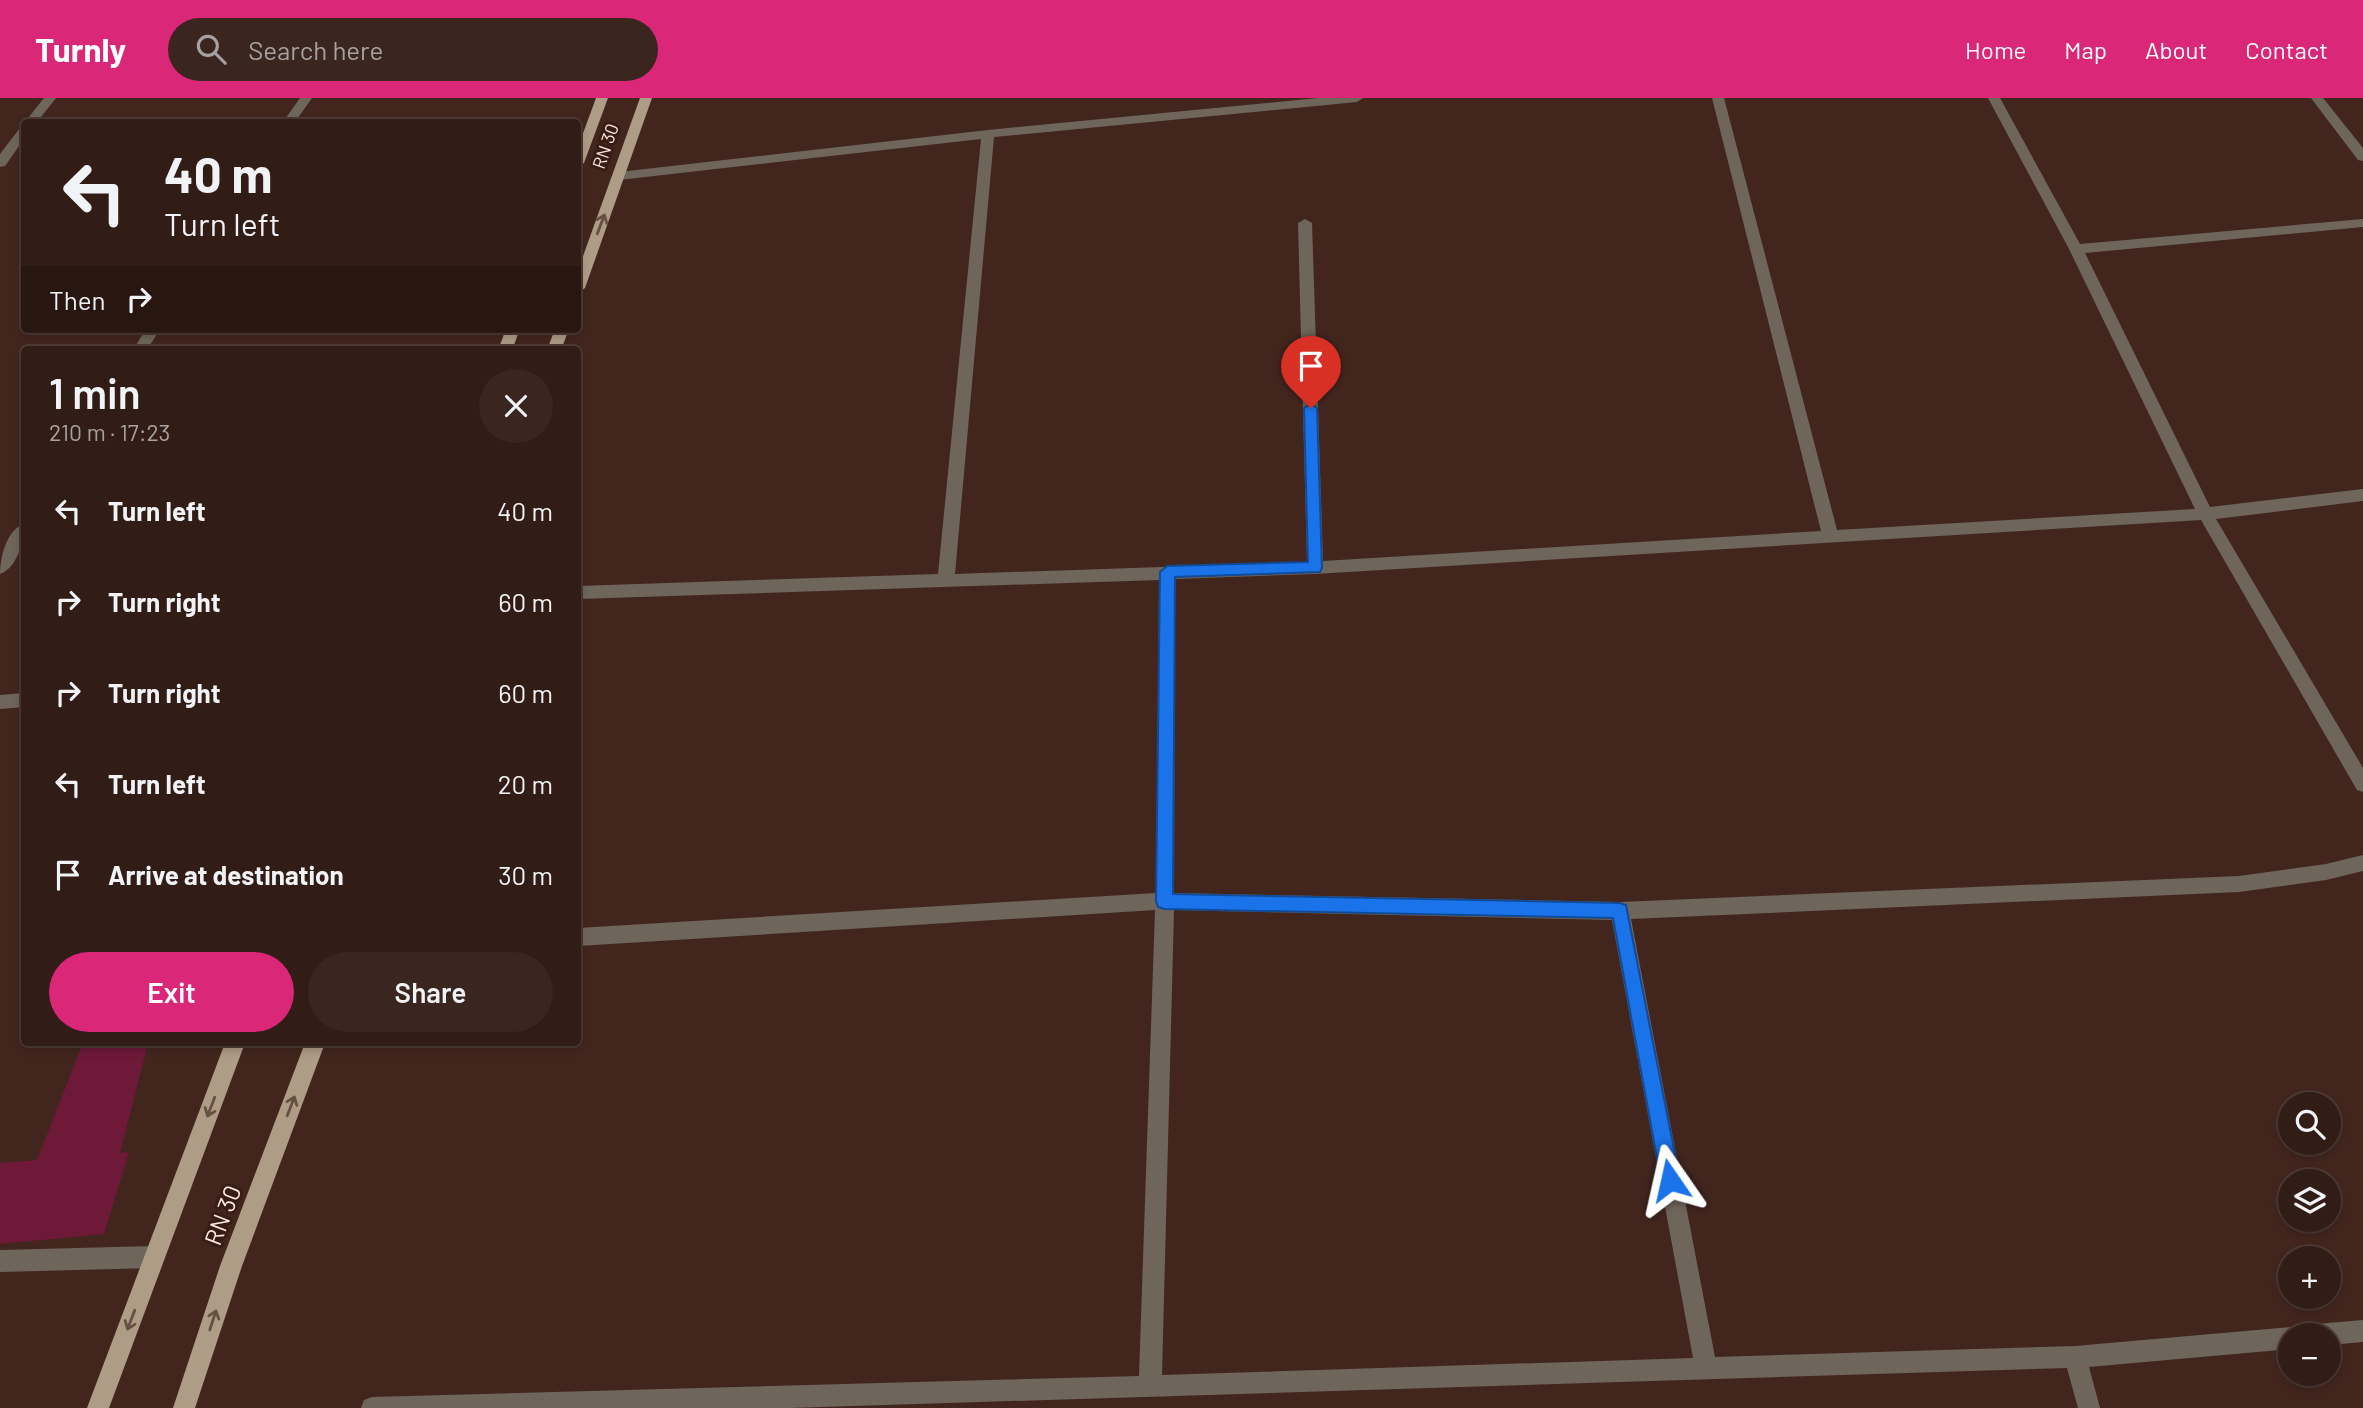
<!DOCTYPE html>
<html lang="en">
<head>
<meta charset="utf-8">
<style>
  body { margin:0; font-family:Barlow,sans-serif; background:#3a251f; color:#f1f3f6; height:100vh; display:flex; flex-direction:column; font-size:26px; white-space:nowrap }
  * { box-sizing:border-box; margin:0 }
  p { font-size:23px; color:#a8a1a1 }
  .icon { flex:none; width:38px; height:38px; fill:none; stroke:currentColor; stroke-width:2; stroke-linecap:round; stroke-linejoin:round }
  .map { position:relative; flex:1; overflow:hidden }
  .sheet { position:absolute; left:21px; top:248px; width:560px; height:700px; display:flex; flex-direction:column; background:#321c16; border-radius:7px; box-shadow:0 4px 10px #0003,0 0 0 2px #4d3a35 }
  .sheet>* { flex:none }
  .banner { position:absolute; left:21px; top:21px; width:560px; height:214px; border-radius:7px; box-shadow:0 4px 10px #0003,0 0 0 2px #4d3a35; background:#321c16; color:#f1f3f6; overflow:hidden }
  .fabs { position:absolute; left:2278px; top:994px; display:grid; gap:14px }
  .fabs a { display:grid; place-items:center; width:63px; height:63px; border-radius:50%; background:#321c16; box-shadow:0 4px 10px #0003,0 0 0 2px #4d3a35; font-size:35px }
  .pin { position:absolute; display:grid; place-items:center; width:60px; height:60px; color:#fff; margin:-72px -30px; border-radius:50% 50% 50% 0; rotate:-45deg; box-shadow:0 0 7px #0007 }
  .pin .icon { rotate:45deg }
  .me { position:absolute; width:77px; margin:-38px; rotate:349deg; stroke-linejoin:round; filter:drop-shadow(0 0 5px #0008) }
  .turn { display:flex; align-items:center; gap:24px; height:147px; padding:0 28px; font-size:32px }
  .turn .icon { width:91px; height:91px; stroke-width:2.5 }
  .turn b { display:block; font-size:49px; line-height:60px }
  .then { display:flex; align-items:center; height:66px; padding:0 28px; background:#0003; gap:14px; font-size:26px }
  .round { display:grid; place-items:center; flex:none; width:74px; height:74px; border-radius:37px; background:#3a251f }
  .headline { display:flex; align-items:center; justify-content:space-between; height:119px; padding:0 28px }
  h1 { font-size:42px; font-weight:600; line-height:52px }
  .cta { display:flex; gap:14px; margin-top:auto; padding:14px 28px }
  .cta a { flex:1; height:80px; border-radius:42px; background:#db2777; color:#fff; font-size:28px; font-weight:600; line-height:80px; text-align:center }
  .cta a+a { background:#3a251f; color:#f1f3f6 }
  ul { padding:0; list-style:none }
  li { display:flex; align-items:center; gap:21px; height:91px; padding:0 28px }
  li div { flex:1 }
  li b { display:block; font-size:26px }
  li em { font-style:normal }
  header { display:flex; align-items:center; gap:42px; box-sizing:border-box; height:98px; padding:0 35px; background:#db2777; color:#fff }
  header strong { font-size:33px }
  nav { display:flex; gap:38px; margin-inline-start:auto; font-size:24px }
  .search { width:490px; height:63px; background:#3a251f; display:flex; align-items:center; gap:18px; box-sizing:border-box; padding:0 24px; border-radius:38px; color:#a8a1a1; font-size:26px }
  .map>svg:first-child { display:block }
</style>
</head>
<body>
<header>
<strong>Turnly</strong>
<div class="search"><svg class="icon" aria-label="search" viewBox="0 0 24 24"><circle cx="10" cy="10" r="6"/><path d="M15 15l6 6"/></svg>Search here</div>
<nav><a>Home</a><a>Map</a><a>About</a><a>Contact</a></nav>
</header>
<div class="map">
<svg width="2363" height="1310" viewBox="0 0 2363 1310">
  <rect width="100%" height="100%" fill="#42261e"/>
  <polygon fill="#6d1937" points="83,945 148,945 120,1055 129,1054 104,1136 0,1146 0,1065 37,1062"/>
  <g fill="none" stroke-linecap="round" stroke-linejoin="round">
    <g fill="#6f665b" fill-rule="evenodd">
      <polygon points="44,0 56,0 37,24 25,24"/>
      <polygon points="300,0 312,0 295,24 283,24"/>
      <path d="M1318 0H1363L1357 4 994 39 955 476 1307 464 1298 125 1305 121 1312 125 1323 463 1821 433 1712 0H1724L1837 432 2195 411 2069 151 1988 0H2000L2080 146 2363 121V129L2085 155 2210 409 2363 391V403L2216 421 2363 670V694L2357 692 2201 422 1315 476 1175 481 1174 795 1620 804 2239 778 2326 766 2363 757V773L2326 782 2239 794 1631 821 1715 1259 2075 1248 2291 1229 2299 1232 2301 1237H2291V1251L2089 1269 2100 1310H2078L2067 1270 790 1310H361L364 1302 372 1299 1139 1278 1155 812 578 848V830L1156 795 1159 482 578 501V488L938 476 981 41 619 82 613 78 619 74 988 32ZM1174 812 1612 822 1693 1260 1162 1277Z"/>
      <polygon points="2311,0 2323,0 2363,50 2363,63 2358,62"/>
      <polygon points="24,29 24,41 5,68 0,69 0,56 20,30"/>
      <polygon points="146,231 160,231 147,252 133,252"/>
      <path d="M24 426C25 442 17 470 0 476 0 460 6 432 24 426Z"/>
      <polygon points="24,595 24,609 0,611 0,597"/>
      <polygon points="154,1148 162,1151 165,1159 162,1167 154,1170 0,1174 0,1152"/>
      <polygon points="2363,1222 2363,1244 2329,1247 2329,1237 2305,1237 2308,1229 2316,1226"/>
    </g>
    <g fill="#af9c86" fill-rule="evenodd">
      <polygon points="596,0 608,0 584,65 578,69 578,49"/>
      <polygon points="640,0 652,0 585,190 578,195 578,172"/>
      <polygon points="506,231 520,231 512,252 498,252"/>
      <polygon points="555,231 569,231 561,252 547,252"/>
      <polygon points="225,945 245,945 109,1310 87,1310"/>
      <polygon points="305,945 325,945 242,1168 195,1310 173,1310 220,1168"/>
    </g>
  </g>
  <defs><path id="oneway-shaft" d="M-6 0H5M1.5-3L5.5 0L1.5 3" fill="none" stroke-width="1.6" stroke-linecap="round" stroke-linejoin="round" transform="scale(1.75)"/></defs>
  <g stroke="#675042">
    <use href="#oneway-shaft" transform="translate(601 126) rotate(-69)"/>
    <use href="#oneway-shaft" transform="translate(291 1008) rotate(-69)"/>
    <use href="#oneway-shaft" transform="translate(211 1009) rotate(111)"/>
    <use href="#oneway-shaft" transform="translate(131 1222) rotate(111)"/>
    <use href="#oneway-shaft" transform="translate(213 1222) rotate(-72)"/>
  </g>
  <polygon fill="#1a73e8" stroke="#114b97" stroke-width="2" points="1311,306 1317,310 1322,470 1320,474 1175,479 1173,796 1620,805 1626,807 1680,1082 1677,1089 1670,1092 1663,1089 1661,1082 1613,820 1164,811 1158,809 1156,803 1160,474 1167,468 1308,464 1304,310"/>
  <g text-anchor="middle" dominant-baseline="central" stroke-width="6" stroke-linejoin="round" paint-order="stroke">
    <g font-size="18" fill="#fdeae4" stroke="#371d14">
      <text transform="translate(605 48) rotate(-71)">RN 30</text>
    </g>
    <g font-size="24" fill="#fdeae4" stroke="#371d14">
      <text transform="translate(222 1117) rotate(-69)">RN 30</text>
    </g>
  </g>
</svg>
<div class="fabs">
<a><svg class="icon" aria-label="search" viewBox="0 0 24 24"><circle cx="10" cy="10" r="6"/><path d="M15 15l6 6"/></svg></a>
<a><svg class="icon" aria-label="layers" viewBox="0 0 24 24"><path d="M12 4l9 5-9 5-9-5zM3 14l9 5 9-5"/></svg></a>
<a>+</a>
<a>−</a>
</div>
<div class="pin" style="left:1311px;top:310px;background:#d93025"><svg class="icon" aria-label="arrive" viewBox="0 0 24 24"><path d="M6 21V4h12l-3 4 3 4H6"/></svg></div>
<svg class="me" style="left:1670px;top:1082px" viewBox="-20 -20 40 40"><path d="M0-17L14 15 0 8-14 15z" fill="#1a73e8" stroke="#fff" stroke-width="4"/></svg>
<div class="banner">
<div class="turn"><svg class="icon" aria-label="left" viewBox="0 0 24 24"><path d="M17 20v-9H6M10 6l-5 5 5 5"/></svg><div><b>40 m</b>Turn left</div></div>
<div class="then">Then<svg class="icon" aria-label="right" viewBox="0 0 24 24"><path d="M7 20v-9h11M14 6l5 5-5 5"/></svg></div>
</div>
<section class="sheet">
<div class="headline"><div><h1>1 min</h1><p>210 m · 17:23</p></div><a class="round"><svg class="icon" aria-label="close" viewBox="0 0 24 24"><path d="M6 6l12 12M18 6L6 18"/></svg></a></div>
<ul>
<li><svg class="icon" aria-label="left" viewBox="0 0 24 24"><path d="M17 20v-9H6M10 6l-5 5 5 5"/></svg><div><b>Turn left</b></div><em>40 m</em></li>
<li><svg class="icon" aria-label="right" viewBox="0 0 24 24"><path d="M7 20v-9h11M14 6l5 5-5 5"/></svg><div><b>Turn right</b></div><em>60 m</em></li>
<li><svg class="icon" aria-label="right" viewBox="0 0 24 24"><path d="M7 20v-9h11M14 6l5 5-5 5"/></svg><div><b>Turn right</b></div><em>60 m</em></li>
<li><svg class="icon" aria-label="left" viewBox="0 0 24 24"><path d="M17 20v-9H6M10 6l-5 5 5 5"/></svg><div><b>Turn left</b></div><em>20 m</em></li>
<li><svg class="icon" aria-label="arrive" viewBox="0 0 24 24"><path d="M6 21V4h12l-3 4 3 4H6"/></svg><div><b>Arrive at destination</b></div><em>30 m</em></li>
</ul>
<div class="cta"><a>Exit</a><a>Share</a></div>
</section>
</div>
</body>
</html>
